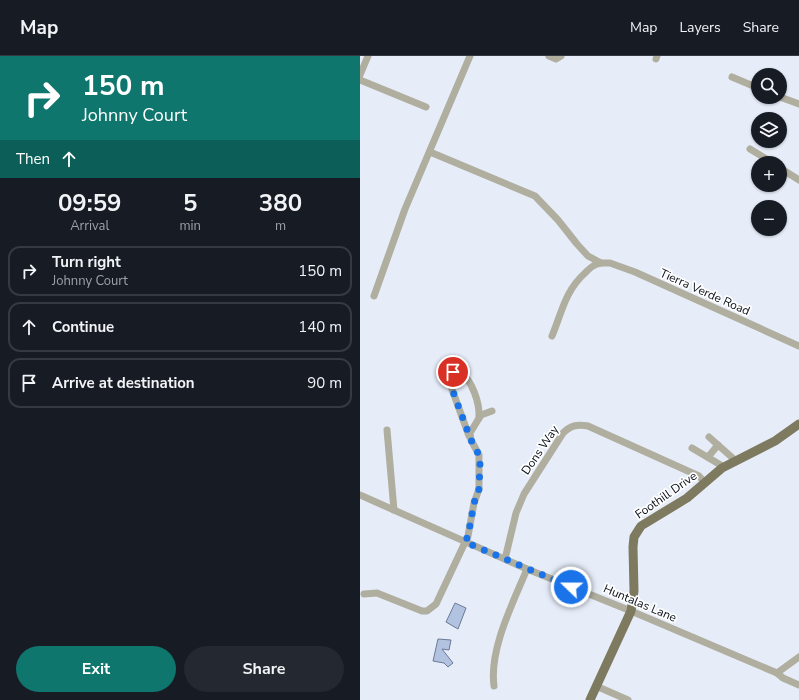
<!DOCTYPE html>
<html lang="en">
<head>
<meta charset="utf-8">
<style>
  body { margin:0; font-family:"Nunito Sans",sans-serif; background:#242831; color:#f1f3f6; height:100vh; display:flex; flex-direction:column; font-size:15px; white-space:nowrap }
  * { box-sizing:border-box; margin:0 }
  p { font-size:13px; color:#9ea1a6 }
  .icon { flex:none; width:22px; height:22px; fill:none; stroke:currentColor; stroke-width:2; stroke-linecap:round; stroke-linejoin:round }
  .map { position:relative; flex:1; overflow:hidden }
  .side { display:flex; flex-direction:column; background:#171b24; width:360px }
  .side>* { flex:none }
  .top-card { background:#0f766e; color:#fff; overflow:hidden }
  .fabs { position:absolute; left:391px; top:12px; display:grid; gap:8px }
  .fabs a { display:grid; place-items:center; width:36px; height:36px; border-radius:50%; background:#171b24; box-shadow:0 1px 3px #0004; font-size:20px }
  .pin { position:absolute; display:grid; place-items:center; width:34px; height:34px; color:#fff; margin:-17px; border:2px solid #fff; border-radius:50%; box-shadow:0 1px 4px #0007 }
  .me { position:absolute; width:44px; margin:-22px; rotate:292deg; stroke-linejoin:round; filter:drop-shadow(0 0 3px #0008) }
  .turn { display:flex; align-items:center; gap:14px; height:84px; padding:0 16px; font-size:18px }
  .turn .icon { width:52px; height:52px; stroke-width:2.5 }
  .turn b { display:block; font-size:28px; line-height:34px }
  .then { display:flex; align-items:center; height:38px; padding:0 16px; background:#0003; gap:8px; font-size:15px }
  .eta { display:flex; justify-content:space-evenly; align-items:center; height:68px; text-align:center }
  .eta b { font-size:24px; font-weight:700; line-height:28px }
  .primary-button { display:flex; gap:8px; margin-top:auto; padding:8px 16px }
  .primary-button a { flex:1; height:46px; border-radius:24px; background:#0f766e; color:#fff; font-size:16px; font-weight:700; line-height:46px; text-align:center }
  .primary-button a+a { background:#242831; color:#f1f3f6 }
  ul { padding:0; list-style:none }
  li { display:flex; align-items:center; gap:12px; height:50px; margin:0 8px 6px; padding:0 8px; border:2px solid #363941; border-radius:12px }
  li div { flex:1 }
  li b { display:block; font-size:15px }
  li em { font-style:normal }
  header { display:flex; align-items:center; gap:24px; box-sizing:border-box; height:56px; padding:0 20px; background:#171b24; border-bottom:1px solid #363941 }
  header strong { font-size:19px }
  nav { display:flex; gap:22px; margin-inline-start:auto; font-size:14px }
  main { display:flex; flex:1; min-height:0 }
  .map>svg:first-child { display:block }
</style>
</head>
<body>
<header>
<strong>Map</strong>
<nav><a>Map</a><a>Layers</a><a>Share</a></nav>
</header>
<main>
<section class="side">
<div class="top-card">
<div class="turn"><svg class="icon" aria-label="right" viewBox="0 0 24 24"><path d="M7 20v-9h11M14 6l5 5-5 5"/></svg><div><b>150 m</b>Johnny Court</div></div>
<div class="then">Then<svg class="icon" aria-label="ahead" viewBox="0 0 24 24"><path d="M12 20V5M6 11l6-6 6 6"/></svg></div>
</div>
<div class="eta">
<div><b>09:59</b><p>Arrival</p></div>
<div><b>5</b><p>min</p></div>
<div><b>380</b><p>m</p></div>
</div>
<ul>
<li><svg class="icon" aria-label="right" viewBox="0 0 24 24"><path d="M7 20v-9h11M14 6l5 5-5 5"/></svg><div><b>Turn right</b><p>Johnny Court</p></div><em>150 m</em></li>
<li><svg class="icon" aria-label="ahead" viewBox="0 0 24 24"><path d="M12 20V5M6 11l6-6 6 6"/></svg><div><b>Continue</b></div><em>140 m</em></li>
<li><svg class="icon" aria-label="arrive" viewBox="0 0 24 24"><path d="M6 21V4h12l-3 4 3 4H6"/></svg><div><b>Arrive at destination</b></div><em>90 m</em></li>
</ul>
<div class="primary-button"><a>Exit</a><a>Share</a></div>
</section>
<div class="map">
<svg width="439" height="644" viewBox="0 0 439 644">
  <rect width="100%" height="100%" fill="#e6edf9"/>
  <g fill="#b2c3e1" stroke="#6a7a95">
    <polygon points="95,547 106,552 98,573 86,566"/>
    <polygon points="78,583 91,584 89,594 82,593 93,607 88,611 84,607 73,605"/>
  </g>
  <g fill="none" stroke-linecap="round" stroke-linejoin="round">
    <g stroke="#b0ae9f" stroke-width="7">
      <polyline points="189,0 196,3 201,0"/>
      <polyline points="296,3 297,0"/>
      <polyline points="0,19 8,0"/>
      <polyline points="372,21 398,32"/>
      <polyline points="0,24 66,51"/>
      <polyline points="420,41 439,48"/>
      <polyline points="390,93 413,107"/>
      <path d="M70 96 175 140 198 164 217 188 228 200 241 207C234 208 230 212 225 217 205 235 202 256 192 280"/>
      <polyline points="420,112 439,124"/>
      <polyline points="241,207 250,207 275,216 439,290"/>
      <polyline points="14,240 45,153 110,0"/>
      <polyline points="27,374 34,454"/>
      <path d="M109 380 89 325V320L91 316H100C112 324 120 347 119 362"/>
      <polyline points="349,381 376,405"/>
      <polyline points="332,392 364,411"/>
      <polyline points="348,401 358,389"/>
      <polyline points="0,439 167,513 271,555 417,617 439,601"/>
      <path d="M145 503 156 457 164 438 203 377C211 369 218 368 228 370L339 420 345 427"/>
      <polyline points="4,538 17,537 62,555 67,555 76,548 108,480 114,447 119,433 119,399 111,384 110,377 121,359 132,355"/>
      <polyline points="417,617 423,622 439,629"/>
      <path d="M134 630C129 593 153 547 167 513"/>
      <polyline points="236,630 268,644"/>
    </g>
    <polyline stroke="#7d7a5f" stroke-width="9" points="230,644 271,555 274,535 273,491 274,481 281,470 327,442 362,412 415,385 439,368"/>
  </g>
  <g fill="none" stroke-linecap="round" stroke-linejoin="round">
    <polyline stroke="#1a73e8" stroke-width="7" stroke-dasharray="0 12.6" points="93,316 89,318 89,325 111,384 119,399 120,407 119,433 114,447 108,480 105,486 211,531"/>
  </g>
  <g text-anchor="middle" dominant-baseline="central" stroke-width="3.5" stroke-linejoin="round" paint-order="stroke">
    <g font-size="12" fill="#0a101a" stroke="#fff">
      <text transform="translate(345 236) rotate(24)">Tierra Verde Road</text>
      <text transform="translate(180 394) rotate(-56)">Dons Way</text>
      <text transform="translate(306 439) rotate(-35)">Foothill Drive</text>
      <text transform="translate(280 547) rotate(23)">Huntalas Lane</text>
    </g>
  </g>
</svg>
<div class="fabs">
<a><svg class="icon" aria-label="search" viewBox="0 0 24 24"><circle cx="10" cy="10" r="6"/><path d="M15 15l6 6"/></svg></a>
<a><svg class="icon" aria-label="layers" viewBox="0 0 24 24"><path d="M12 4l9 5-9 5-9-5zM3 14l9 5 9-5"/></svg></a>
<a>+</a>
<a>−</a>
</div>
<div class="pin" style="left:93px;top:316px;background:#d93025"><svg class="icon" aria-label="arrive" viewBox="0 0 24 24"><path d="M6 21V4h12l-3 4 3 4H6"/></svg></div>
<svg class="me" style="left:211px;top:531px" viewBox="-20 -20 40 40"><circle r="17" fill="#1a73e8" stroke="#fff" stroke-width="3"/><path d="M0-11L8 9 0 5-8 9z" fill="#fff"/></svg>
</div>
</main>
</body>
</html>
